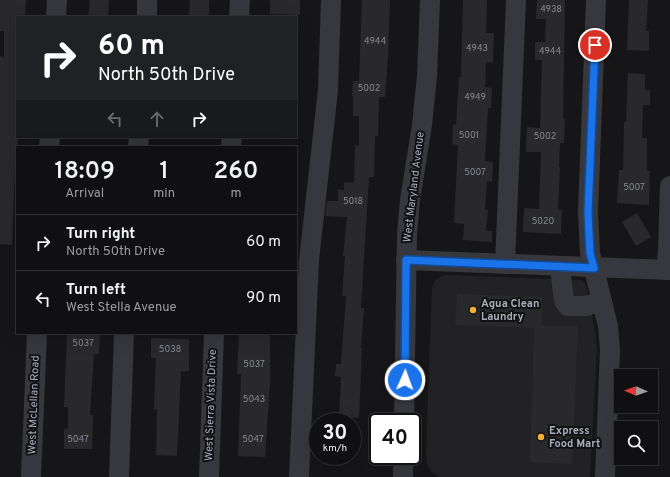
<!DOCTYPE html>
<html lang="en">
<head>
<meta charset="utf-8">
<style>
  body { margin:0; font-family:Overpass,sans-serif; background:#1e1e20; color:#f1f3f6; height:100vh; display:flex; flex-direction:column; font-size:15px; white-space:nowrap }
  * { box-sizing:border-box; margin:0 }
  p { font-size:13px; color:#9c9d9f }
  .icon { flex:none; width:22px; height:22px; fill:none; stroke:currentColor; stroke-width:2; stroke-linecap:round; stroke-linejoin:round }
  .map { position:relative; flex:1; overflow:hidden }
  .drawer { position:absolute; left:16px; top:146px; width:281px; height:188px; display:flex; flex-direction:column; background:#101012; border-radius:0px; box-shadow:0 4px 16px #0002,0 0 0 1px #303032 }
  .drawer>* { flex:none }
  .banner { position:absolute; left:16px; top:16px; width:281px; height:122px; border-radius:0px; box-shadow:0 4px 16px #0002,0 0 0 1px #303032; background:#202124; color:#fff; overflow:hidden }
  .needle { width:26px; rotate:272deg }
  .fabs { position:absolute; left:614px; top:369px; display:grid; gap:8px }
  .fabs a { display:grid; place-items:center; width:44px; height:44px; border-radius:0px; background:#101012; box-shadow:0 4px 16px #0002,0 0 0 1px #303032; font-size:20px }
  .speed { position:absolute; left:309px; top:413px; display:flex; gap:8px; font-size:20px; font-weight:700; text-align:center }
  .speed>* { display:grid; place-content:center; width:52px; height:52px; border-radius:50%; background:#101012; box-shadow:0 4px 16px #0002,0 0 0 1px #303032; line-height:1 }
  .speed small { font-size:10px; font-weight:400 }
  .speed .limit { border:2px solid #111; border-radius:6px; background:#fff; color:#111 }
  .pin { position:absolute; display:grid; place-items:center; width:34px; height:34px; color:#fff; margin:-17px; border:2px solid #fff; border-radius:50%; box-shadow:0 1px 4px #0007 }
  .me { position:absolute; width:44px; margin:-22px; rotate:2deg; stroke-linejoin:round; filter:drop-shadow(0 0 3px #0008) }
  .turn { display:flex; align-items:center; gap:14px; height:84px; padding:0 16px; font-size:18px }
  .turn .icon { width:52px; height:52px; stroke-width:2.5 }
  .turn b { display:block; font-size:28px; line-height:34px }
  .lanes { display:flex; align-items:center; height:38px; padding:0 16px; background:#0003; justify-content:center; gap:20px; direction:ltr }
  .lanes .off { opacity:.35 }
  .eta { display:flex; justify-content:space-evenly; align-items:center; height:68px; text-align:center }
  .eta b { font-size:24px; font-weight:600; line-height:28px }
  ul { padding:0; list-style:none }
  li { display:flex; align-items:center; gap:12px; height:56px; padding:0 16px; border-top:1px solid #303032 }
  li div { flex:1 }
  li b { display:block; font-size:15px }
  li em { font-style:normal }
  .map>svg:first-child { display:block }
</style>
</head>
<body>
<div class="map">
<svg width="670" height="477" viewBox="0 0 670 477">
  <rect width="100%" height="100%" fill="#161618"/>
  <polygon fill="#222225" points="446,275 582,280 586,284 595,332 597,348 590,477 439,477 431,471 427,464 426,453 432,287 435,281 440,277"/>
  <g fill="#29292c">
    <polygon points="0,0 26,0 25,17 17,17 17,137 18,137 17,165 15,165 12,245 0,244 0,56 4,57 4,31 0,31"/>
    <polygon points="90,0 109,0 108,17 88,17"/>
    <polygon points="190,0 209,0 209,17 189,17"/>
    <polygon points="270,0 300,0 300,15 270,14"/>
    <polygon points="362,0 390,0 388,57 385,97 379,97 378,136 375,136 374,177 369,177 361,308 364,308 361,348 362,348 359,418 339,417 341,377 335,376 336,364 341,364 346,296 342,296 345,256 343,256 347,217 325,216 327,201 338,201 338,189 344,190 344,182 354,183 355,145 359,146 359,116 353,116 353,96 352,96 353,81 359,81"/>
    <polygon points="463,0 487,0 486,33 494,33 493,63 486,62 485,87 492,88 491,108 488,108 485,161 493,162 492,182 487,181 485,210 488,210 486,231 492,231 492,242 463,240 464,224 454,223 458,145 452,144 453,124 456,125 459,77 461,77"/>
    <polygon points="537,0 565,0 563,118 565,118 564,143 560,143 559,167 560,167 558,210 562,210 561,234 523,232 524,208 539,209 541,152 526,152 527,127 540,128 542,60 535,60 535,42 545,42 546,19 536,19"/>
    <polygon points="629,0 648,0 646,31 649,31 649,51 627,50"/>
    <polygon points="628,73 645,74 645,90 650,90 650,105 643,105 642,138 647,138 647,171 650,171 649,205 617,203 619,170 623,170 624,122 626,122"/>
    <polygon points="637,213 651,237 636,246 622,222"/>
    <polygon points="457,294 542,297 542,326 578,326 572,464 530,462 534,328 455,325"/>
    <polygon points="67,333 100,333 99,354 94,354 90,415 93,415 92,449 64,449 64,429 68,429 68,407 64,407"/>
    <polygon points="239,333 270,333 270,385 265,457 238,456 241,374 237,374"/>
    <polygon points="151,338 189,339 189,371 181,371 177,456 156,455 157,410 154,409 156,358 151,358"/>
  </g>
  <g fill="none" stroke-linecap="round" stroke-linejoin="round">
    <g stroke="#37383d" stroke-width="20">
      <polyline points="596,0 588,212 590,253 608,326 610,349 605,477"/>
      <polyline points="56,17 57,0"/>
      <polyline points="147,17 147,0"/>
      <polyline points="239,17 240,0"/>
      <polyline points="49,147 50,137"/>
      <polyline points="138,147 139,137"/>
      <polyline points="231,147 232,137"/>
      <polyline points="406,260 670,270"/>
      <polyline points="505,264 516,0"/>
      <polyline points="560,267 564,301 568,306 585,306 602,302"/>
      <polyline points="666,270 668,251 670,186"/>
      <polyline points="404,422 407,234 410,200 422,125 427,76 430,0"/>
      <polyline points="31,477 37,333"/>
      <polyline points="119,477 124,333"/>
      <polyline points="209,477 214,333"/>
      <polyline points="299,477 309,260 328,90 331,0"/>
      <polyline points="403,477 403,456"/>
    </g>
  </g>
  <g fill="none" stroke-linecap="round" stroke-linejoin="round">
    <g stroke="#114b97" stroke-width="10">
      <polyline id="route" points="405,380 406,260 594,268 590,253 588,212 595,45"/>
    </g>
    <use href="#route" stroke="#1a73e8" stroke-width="7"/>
  </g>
  <g fill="#f2b134" stroke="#111113" stroke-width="1.5">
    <circle cx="473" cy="310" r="4"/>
    <circle cx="541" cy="437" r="4"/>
  </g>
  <g text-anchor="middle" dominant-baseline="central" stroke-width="4" stroke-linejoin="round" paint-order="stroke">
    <g font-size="9" fill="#888b94">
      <text x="551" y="9">4938</text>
      <text x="375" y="41">4944</text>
      <text x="477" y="48">4943</text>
      <text x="550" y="51">4944</text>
      <text x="369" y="88">5002</text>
      <text x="475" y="97">4949</text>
      <text x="469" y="135">5001</text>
      <text x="545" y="136">5002</text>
      <text x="475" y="172">5007</text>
      <text x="634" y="187">5007</text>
      <text x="353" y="201">5018</text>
      <text x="543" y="221">5020</text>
      <text x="83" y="343">5037</text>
      <text x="170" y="349">5038</text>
      <text x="254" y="364">5037</text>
      <text x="254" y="399">5043</text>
      <text x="78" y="439">5047</text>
      <text x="253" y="439">5047</text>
    </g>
    <g font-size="11" fill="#a8adb8" stroke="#111113">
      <text transform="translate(414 187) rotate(-83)">West Maryland Avenue</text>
      <text transform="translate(34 405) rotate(-88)">West McLellan Road</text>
      <text transform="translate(211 405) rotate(-88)">West Sierra Vista Drive</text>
    </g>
    <g font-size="11" font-weight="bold" fill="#a8adb8" stroke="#111113" text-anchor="start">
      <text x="481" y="304">Agua Clean<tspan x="481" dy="13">Laundry</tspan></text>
      <text x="549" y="431">Express<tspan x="549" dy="13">Food Mart</tspan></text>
    </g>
  </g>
</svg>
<div class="fabs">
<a><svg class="needle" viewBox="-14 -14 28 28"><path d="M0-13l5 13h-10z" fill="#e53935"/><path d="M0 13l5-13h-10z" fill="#9c9d9f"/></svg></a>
<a><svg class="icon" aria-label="search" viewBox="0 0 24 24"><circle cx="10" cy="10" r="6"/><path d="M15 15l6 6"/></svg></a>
</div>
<div class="speed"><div>30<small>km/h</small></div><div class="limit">40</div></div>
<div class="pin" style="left:595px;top:45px;background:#d93025"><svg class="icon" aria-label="arrive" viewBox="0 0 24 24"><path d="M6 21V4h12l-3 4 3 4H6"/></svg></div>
<svg class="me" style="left:405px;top:380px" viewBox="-20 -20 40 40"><circle r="17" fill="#1a73e8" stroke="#fff" stroke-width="3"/><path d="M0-11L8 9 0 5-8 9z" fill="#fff"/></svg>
<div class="banner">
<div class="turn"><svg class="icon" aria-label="right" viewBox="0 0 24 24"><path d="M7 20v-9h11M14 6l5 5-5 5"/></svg><div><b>60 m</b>North 50th Drive</div></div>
<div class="lanes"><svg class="icon off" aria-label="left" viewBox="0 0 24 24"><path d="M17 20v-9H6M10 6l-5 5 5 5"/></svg><svg class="icon off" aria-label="ahead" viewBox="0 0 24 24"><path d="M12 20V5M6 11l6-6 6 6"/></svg><svg class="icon" aria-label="right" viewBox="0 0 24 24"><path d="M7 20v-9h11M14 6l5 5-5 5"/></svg></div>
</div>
<section class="drawer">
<div class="eta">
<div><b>18:09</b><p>Arrival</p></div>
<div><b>1</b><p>min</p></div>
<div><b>260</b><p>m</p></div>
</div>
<ul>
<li><svg class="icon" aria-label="right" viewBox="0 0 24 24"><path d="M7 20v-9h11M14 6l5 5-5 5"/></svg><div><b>Turn right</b><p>North 50th Drive</p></div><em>60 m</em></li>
<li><svg class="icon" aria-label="left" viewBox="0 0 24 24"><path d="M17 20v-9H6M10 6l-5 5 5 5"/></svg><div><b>Turn left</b><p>West Stella Avenue</p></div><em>90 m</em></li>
</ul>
</section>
</div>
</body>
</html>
